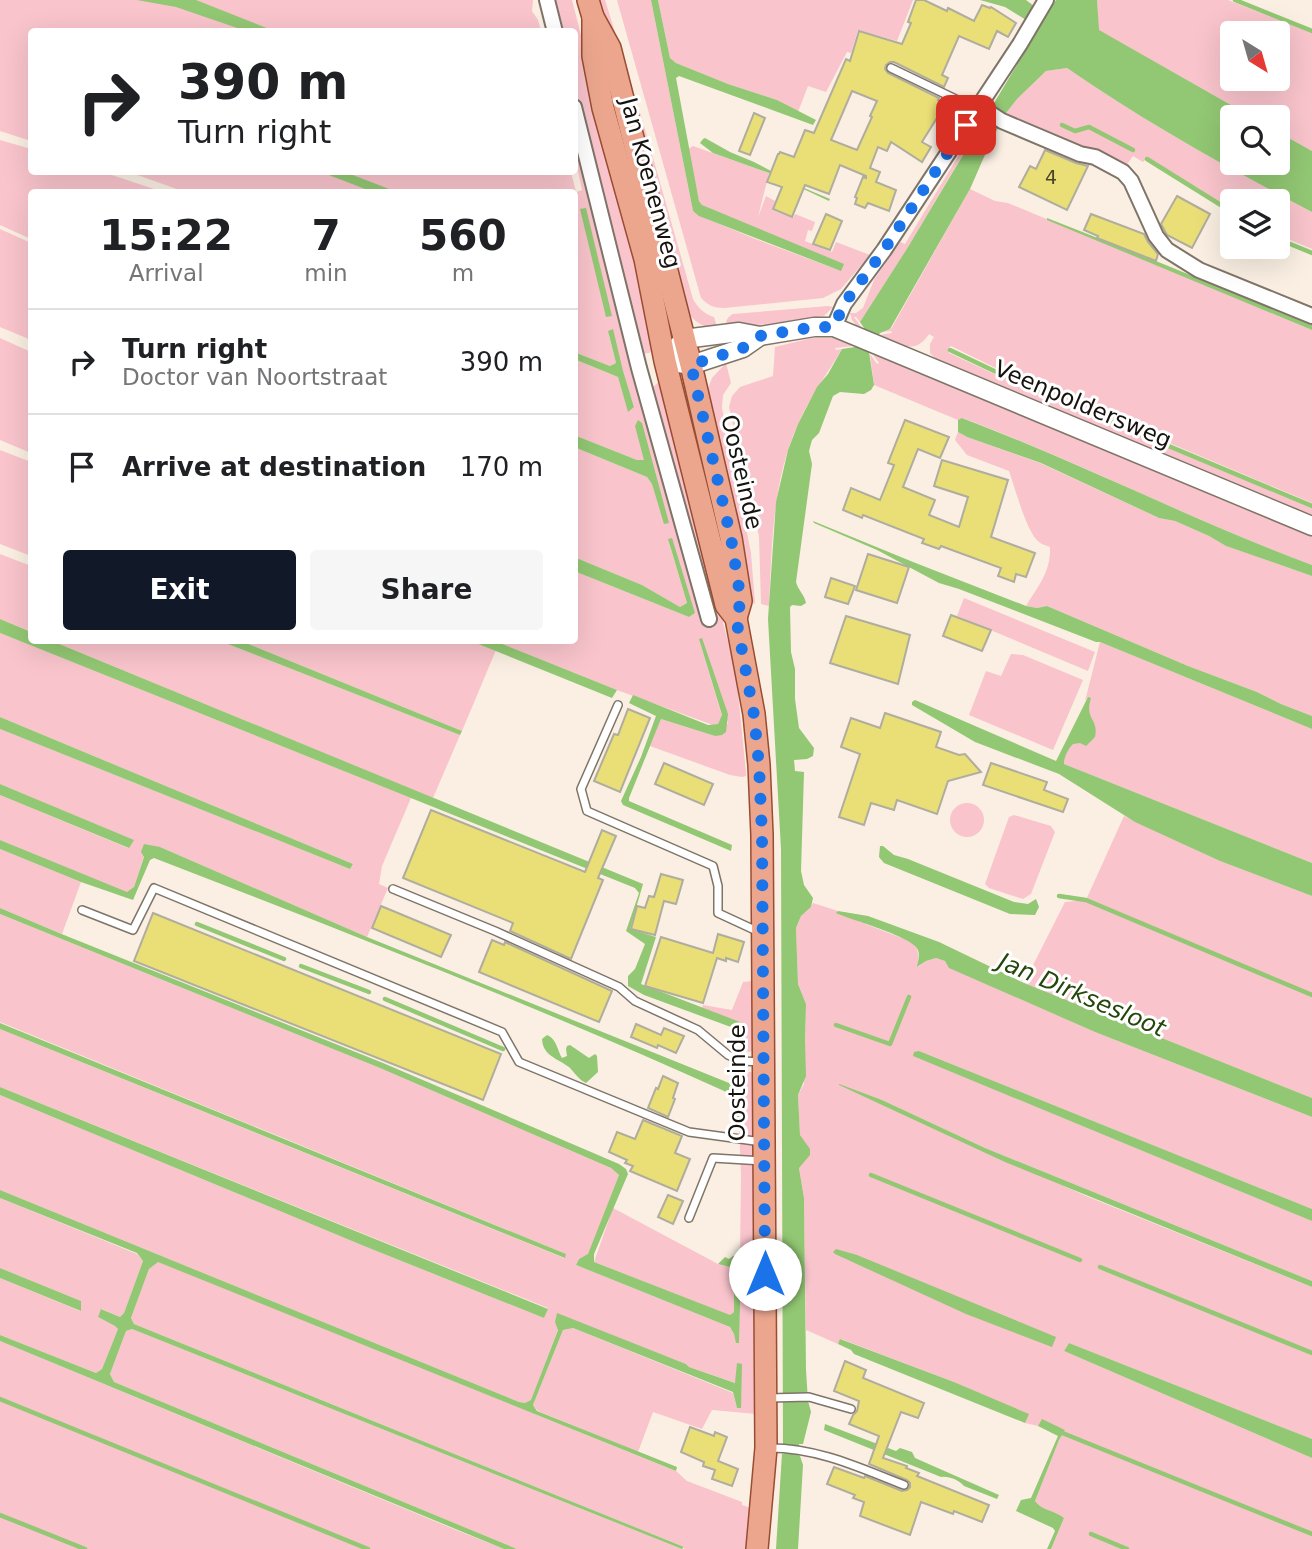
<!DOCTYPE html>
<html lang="en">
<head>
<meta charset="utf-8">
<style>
  body { margin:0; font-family:"DejaVu Sans",sans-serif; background:#f6f6f6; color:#202124; height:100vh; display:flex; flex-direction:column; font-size:26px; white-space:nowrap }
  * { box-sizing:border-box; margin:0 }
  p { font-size:23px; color:#757577 }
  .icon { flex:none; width:38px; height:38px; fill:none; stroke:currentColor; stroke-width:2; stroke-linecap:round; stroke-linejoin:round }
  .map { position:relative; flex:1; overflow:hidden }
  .drawer { position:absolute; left:28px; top:189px; width:550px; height:455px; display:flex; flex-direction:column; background:#fff; border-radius:7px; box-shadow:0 7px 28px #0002 }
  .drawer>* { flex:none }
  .guide { position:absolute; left:28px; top:28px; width:550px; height:147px; border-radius:7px; box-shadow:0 7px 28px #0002; background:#fff; color:#202124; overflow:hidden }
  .needle { width:46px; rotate:143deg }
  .fabs { position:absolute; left:1220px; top:21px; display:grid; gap:14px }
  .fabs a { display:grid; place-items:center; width:70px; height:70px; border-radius:7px; background:#fff; box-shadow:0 7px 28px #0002; font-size:35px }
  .pin { position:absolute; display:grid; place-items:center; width:60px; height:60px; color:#fff; margin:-30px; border-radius:14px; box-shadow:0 4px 10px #0006 }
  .me { position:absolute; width:77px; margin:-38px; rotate:0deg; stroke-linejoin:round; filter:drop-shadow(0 0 5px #0008) }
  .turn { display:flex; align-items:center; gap:24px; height:147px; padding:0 35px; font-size:32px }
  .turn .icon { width:91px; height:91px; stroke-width:2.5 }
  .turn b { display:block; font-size:49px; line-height:60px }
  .eta { display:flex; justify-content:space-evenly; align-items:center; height:119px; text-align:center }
  .eta b { font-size:42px; font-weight:600; line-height:49px }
  .button { display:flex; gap:14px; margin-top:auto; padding:14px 35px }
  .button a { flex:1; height:80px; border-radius:7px; background:#111827; color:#fff; font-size:28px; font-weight:600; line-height:80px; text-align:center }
  .button a+a { background:#f6f6f6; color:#202124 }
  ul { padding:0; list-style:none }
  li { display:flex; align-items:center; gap:21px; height:105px; padding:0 35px; border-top:2px solid #e0e0e0 }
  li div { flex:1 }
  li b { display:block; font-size:26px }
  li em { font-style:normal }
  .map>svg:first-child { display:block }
</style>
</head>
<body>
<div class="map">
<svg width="1312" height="1549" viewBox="0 0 1312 1549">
  <rect width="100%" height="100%" fill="#faefe2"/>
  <g fill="#f9c4cc" fill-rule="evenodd">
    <polygon points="0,0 533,0 532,11 538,20 541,31 32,32 31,141 0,131"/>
    <polygon points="551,0 572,0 641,269 657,347 649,353 641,354 574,90 574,32 559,31"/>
    <path d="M600 0H605L642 119 693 299C698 308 704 314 714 317L718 330C697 326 691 318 679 301L638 120Z"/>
    <path d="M617 0H651L693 211 700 216 753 238 841 271 702 205 699 201 688 149 693 146 769 173 758 217 766 196 775 201 772 210 793 218 795 214 815 222 812 231 808 230 805 241 832 252 836 242 870 255 841 289 823 298 724 308C713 308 708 305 701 298Z"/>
    <polygon points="658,0 913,0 897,41 858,30 851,53 847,52 826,92 808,86 798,112 777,100 728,84 676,63 670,58"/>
    <path d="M1097 0H1228L1312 33V151L1278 132V117H1252L1098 30ZM1232 33H1278V79H1232Z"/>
    <path d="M1067 68C1145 122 1228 168 1312 212V249L1278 235V201H1232V210L1147 158 1143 162 1133 156 1125 167 1003 117 1017 99 1046 71Z"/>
    <polygon points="982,117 985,117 908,247 860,322 856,317 854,317 862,328 859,329 852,320 850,313 856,313 863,308 874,280 900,242 905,244"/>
    <polygon points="574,130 650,396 653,387 661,380 736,673 746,772 746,776 742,777 730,775 650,746 661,719 715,736 728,723 699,639 722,716 718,724 713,725 617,690 495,641 574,640 574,571 689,617 695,613 668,540 687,603 680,607 642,585 574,557 574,447 647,477 652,484 664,524 635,426 645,460 637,460 574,435 574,359 618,377 628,411 634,406 608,332 616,363 610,366 574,352 574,192 185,192 129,172 571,172 576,192 582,190 574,154"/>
    <polygon points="0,140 31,149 32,172 103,172 163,192 32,192 31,239 0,225"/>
    <path d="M970 189 995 201 1008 203 1312 330V503L1020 380 951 346 948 348 949 353 1029 390 1312 508V517L938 361 930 353V344L934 337 929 334C915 356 899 344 880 336V335L892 333 891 331 880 332 891 329Z"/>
    <polygon points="0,229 31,243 31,340 0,327"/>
    <path d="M828 306 833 307 824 316 813 318 727 329C725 322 726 318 733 314Z"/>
    <polygon points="0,338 31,352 31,453 0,440"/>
    <path d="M812 338H835L854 344 853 346 835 348 836 350 842 349C827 374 810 397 798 424 772 481 772 545 769 606L761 604 759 536 729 407 732 396 740 387 773 376 775 347Z"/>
    <path d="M873 351 1312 535V565C1194 521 1081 463 963 418L958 420 874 385 870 354 877 364 879 363 872 353Z"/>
    <polygon points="726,363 731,383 723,395 722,408 751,553 755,604 749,599 707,391 712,378"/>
    <path d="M958 432 967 437 1040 463 1159 518 1175 521 1209 536 1226 546 1312 576V716L1281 704 1257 692 1188 666 1047 606 1037 608 1026 606C1038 586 1051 572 1050 547 1045 545 1040 544 1036 539 1025 526 1015 488 1009 471L967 455 955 440Z"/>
    <polygon points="0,450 31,462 31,556 0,544"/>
    <polygon points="0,554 31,566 31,632 0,619"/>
    <polygon points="964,598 1095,652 1088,671 957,616"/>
    <polygon points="0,633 411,798 382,866 379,884 388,888 367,937 160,847 144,856 134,887 127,893 0,840 0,795 128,848 133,840 0,784 0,729 350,869 353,864 0,717"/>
    <polygon points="471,640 496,650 462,731 241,641"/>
    <polygon points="52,641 220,641 460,735 433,798"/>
    <path d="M1100 642 1312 729V863L1064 764C1064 756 1068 749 1073 743H1080L1093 721 1088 714V697L1085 701Z"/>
    <polygon points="1011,654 1023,655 1083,680 1053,750 969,715 986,671 1001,676"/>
    <circle cx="967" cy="820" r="17"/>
    <polygon points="1014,815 1051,826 1055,832 1031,894 1023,899 989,888 985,884 1009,817"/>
    <polygon points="1124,816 1220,861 1312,896 1312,1098 1024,983 1065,902 1086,900"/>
    <polygon points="0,849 81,882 62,934 0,908"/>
    <path d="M813 903 838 911 837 913 912 942C920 950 918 956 918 967L926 961 936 958 945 961 950 968 1095 1032 1312 1117V1209L919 1051 914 1056 1312 1221V1281L985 1148 882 1100 839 1085 1086 1196 1312 1287V1439L1069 1343 1064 1351 1312 1458V1549H1051L1064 1518C1055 1510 1042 1511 1035 1501L1059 1440 1065 1430 1042 1420 1038 1426 1025 1423 1028 1414 954 1382 841 1339 838 1344 806 1330 804 1198 799 1168 802 1140 800 1135 798 1095 804 1084 806 1004 798 984 796 928 801 916 811 907Z"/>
    <polygon points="0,914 380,1068 611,1168 619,1175 588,1255 579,1259 576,1265 730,1327 739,1343 741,1175 739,1125 739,1102 746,1097 747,1072 751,1072 755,1076 757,1414 712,1410 702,1429 653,1412 638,1452 538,1411 533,1405 563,1330 573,1328 733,1393 737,1408 736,1383 689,1367 686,1364 557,1314 558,1329 531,1401 525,1403 519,1402 0,1190 0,1095 364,1246 544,1318 548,1308 0,1087 0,1029 564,1258 566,1254 0,1022"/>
    <polygon points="753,981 755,1048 750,1052 746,1051 746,1030 702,1008 703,1005 732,1010 743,982"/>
    <polygon points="0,1198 137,1254 143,1261 124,1313 120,1317 102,1309 98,1317 115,1326 118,1329 102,1369 96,1373 0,1335 0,1278 80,1311 81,1301 0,1268"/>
    <polygon points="613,1208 718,1264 730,1267 734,1272 734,1312 731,1316 594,1262"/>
    <polygon points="158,1261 636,1455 676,1471 687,1481 742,1502 742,1505 748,1507 753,1512 749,1549 684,1549 684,1547 134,1324 131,1318 149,1269"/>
    <polygon points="132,1329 682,1549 517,1549 114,1382 110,1374 126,1331"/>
    <polygon points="0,1341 456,1530 504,1549 0,1549"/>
  </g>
  <g fill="#92c773">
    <polygon points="137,0 196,0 274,31 246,31 176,7"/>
    <polygon points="651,0 658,0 670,58 676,63 728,84 777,100 816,120 813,125 679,76 676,78 699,201 702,205 844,264 841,271 699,216 693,211"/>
    <path d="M980 0H1026L1046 15 1056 0H1097L1099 30 1252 117H1232V163H1278V132L1312 151V212C1228 168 1145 122 1067 68L1046 71 1017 99 1003 117 984 157 970 189 890 329 880 333 869 352 874 385 871 390 864 394 840 392 833 396 819 433 812 440 809 451 812 464 796 582C798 590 804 594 806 603L801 606 792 605 790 607 791 652 795 669V699L799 728 814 748 813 756 807 759 794 760 795 771 804 772 801 871 804 885 813 898 811 907 801 916 796 928 798 984 806 1004 805 1042 806 1076 798 1095 800 1135 810 1149V1155L799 1168 804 1198 806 1370 808 1401 811 1412 803 1444H799L798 1455 800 1456 803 1465 798 1549H776L782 1454 786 1453V1445L783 1444 781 849 768 619 776 502 788 450 798 424 817 387 828 374 842 349 855 347 864 328 860 322 908 247 1039 28 1005 7Z"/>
    <polygon points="705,138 730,152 754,162 804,188 830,199 829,201 769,173 713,153 700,143 703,139"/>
    <polygon points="321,172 345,172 397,192 373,192"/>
    <polygon points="586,208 612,316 606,317 580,209"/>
    <polygon points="1047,218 1151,259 1312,325 1312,330 1047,220"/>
    <polygon points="613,329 623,371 634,407 628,412 618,377 574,359 574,352 610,366 616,363 608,331"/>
    <path d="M962 418C1081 463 1194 521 1312 565V576L1226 546 1209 536 1175 521 1159 518 1041 463 967 437 958 432V420Z"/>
    <polygon points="638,420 642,423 669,523 664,524 652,484 647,477 574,447 574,435 637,460 644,460 635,426"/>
    <polygon points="813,521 913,562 1026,606 1037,608 1047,606 1188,666 1257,692 1281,704 1312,716 1312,729 1100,642 1096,642 959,589 939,583 877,550 814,523"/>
    <polygon points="672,538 695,613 689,617 574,571 574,557 642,585 680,607 687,603 668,539"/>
    <polygon points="0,619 31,632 32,640 52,641 643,884 630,929 656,937 641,984 740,1022 746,1030 746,1051 741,1051 741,1037 739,1030 644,995 628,986 628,976 635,969 645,944 626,931 639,893 635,888 0,633"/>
    <polygon points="702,638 728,714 726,732 722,735 715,736 661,719 629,798 629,801 732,845 731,851 623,805 621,801 641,757 656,716 629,703 633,695 708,725 718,724 722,715 699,639"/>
    <polygon points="220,641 241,641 462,731 460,735"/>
    <polygon points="471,641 495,641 617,690 612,698"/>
    <path d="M1088 697 1091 698C1084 720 1099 718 1095 737L1086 746 1080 743 1073 744C1068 749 1064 757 1064 764L1312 863V896L1220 861 1135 822 1059 774 975 742 912 705V702L915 700 1056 761Z"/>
    <polygon points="0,717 353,864 350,869 0,729"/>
    <polygon points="0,784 134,840 129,848 0,795"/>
    <path d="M0 840 127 892 134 887 144 857 141 852 144 844 160 847 367 937 729 1083 736 1082 740 1079V1072H747L746 1097 739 1102V1125H734L733 1095C543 1009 349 933 154 858L150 860 133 900 81 882 0 849Z"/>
    <polygon points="880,846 883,846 894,855 908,859 1014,902 1028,904 1036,899 1039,907 1035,915 1010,914 884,863 879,857"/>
    <polygon points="0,908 64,935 383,1063 619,1164 626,1169 628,1174 594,1254 594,1262 730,1315 734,1312 734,1272 730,1267 718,1264 725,1257 729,1259 733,1256 739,1256 741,1269 739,1343 736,1343 734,1334 730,1327 576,1265 579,1259 588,1254 619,1175 611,1168 380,1068 0,914"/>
    <path d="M838 911 868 916 939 942 1024 983 1312 1098V1117L1095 1032 949 968 945 961 936 958 926 961 917 967C918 962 920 955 918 950 914 937 851 920 836 913Z"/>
    <polygon points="0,1023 566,1254 565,1258 0,1029"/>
    <path d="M547 1035C557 1039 557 1050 562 1058L567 1056 566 1049 567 1046 570 1045 589 1058 595 1054 597 1056 598 1072 586 1083C578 1079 575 1073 569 1067 557 1058 543 1056 542 1039Z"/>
    <polygon points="919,1051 1312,1209 1312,1221 913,1056 914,1052"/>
    <polygon points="839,1084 882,1100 985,1148 1312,1281 1312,1287 1005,1162 839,1085"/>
    <polygon points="0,1087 548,1309 544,1318 364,1246 0,1095"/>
    <polygon points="0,1190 519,1402 525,1403 531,1400 558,1330 555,1322 557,1313 686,1364 689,1367 735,1383 737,1363 742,1364 741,1408 737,1408 733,1392 573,1328 563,1330 533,1405 537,1411 677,1467 676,1471 158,1262 149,1269 131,1318 134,1324 684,1547 682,1549 132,1329 126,1331 110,1374 114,1382 517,1549 504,1549 0,1341 0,1335 96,1373 102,1369 118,1329 115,1326 98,1317 101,1309 120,1317 124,1313 143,1261 137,1253 0,1198"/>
    <polygon points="836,1249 857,1255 1056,1337 1052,1347 966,1314 835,1254 833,1252"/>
    <polygon points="0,1268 81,1301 81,1311 0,1278"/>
    <polygon points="840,1339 954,1382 1029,1414 1025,1423 854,1354 851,1350 838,1344"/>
    <polygon points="1069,1343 1312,1439 1312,1458 1064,1351"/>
    <path d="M1042 1419 1065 1430 1059 1440 1035 1501C1042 1511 1055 1510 1064 1518L1051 1549H1047L1055 1531 1053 1528 1016 1511 1021 1500 1031 1498 1058 1436 1038 1426Z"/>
    <path d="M825 1424 896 1451 900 1448 912 1452 915 1458 999 1495 997 1499 964 1486C959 1480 949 1476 941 1477L824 1430Z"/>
  </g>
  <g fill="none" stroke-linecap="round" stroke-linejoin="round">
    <g stroke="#92c773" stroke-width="4.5">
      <polyline points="1235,0 1312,31"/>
      <polyline points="1062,125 1075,131 1089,127 1133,150"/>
      <polyline points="1147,159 1232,212"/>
      <polyline points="1278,239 1312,253"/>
      <polyline points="950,350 1030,388 1312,506"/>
      <polyline points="1059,896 1086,900 1312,995"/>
      <polyline points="197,924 284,959"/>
      <polyline points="301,966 369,992"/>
      <polyline points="385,999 503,1049"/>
      <polyline points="836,1025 890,1044 909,997"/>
      <polyline points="871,1175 1080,1260"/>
      <polyline points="1100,1267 1312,1353"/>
      <polyline points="0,1399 368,1549"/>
      <polyline points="1060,1432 1312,1534"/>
      <polyline points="0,1515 85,1549"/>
      <polyline points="1091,1534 1127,1549"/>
    </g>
  </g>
  <g fill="#eade77" stroke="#aead9e" stroke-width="2" fill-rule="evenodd">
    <path d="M916 0H924L947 11 948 8 974 21 982 5 990 8 991 7 1016 23 1008 37 997 31 989 49 959 36 942 75 948 78 944 87 894 62H890L886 65 885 69 888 73 939 98 938 100 945 105 922 142 931 147 922 162 891 142 887 151 878 147 870 168 880 172 876 182 896 190 889 211 868 203 865 208 855 204 857 198 855 197 863 177 866 178V176L840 165 829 194 805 185 792 217 773 209 782 187 767 182 778 154H779L780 152 794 157 805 130 814 133 846 59 850 61 859 31 902 44 911 23 908 22ZM852 91 877 101 870 116 872 117 857 150 831 140Z"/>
    <polygon points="754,113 765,118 750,155 739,151"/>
    <polygon points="1045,150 1076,163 1088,166 1067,210 1019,187 1030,166 1036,169"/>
    <polygon points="1177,196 1210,214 1192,248 1167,235 1161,224"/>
    <polygon points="826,214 842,221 830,250 813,244"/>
    <polygon points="1091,214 1144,234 1148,242 1158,254 1156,261 1097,238 1098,236 1084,230"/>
    <polygon points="905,420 949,437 940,458 918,449 903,487 935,500 929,515 959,527 968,497 934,486 942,460 1008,480 991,537 1035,553 1026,577 1016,574 1014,582 998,576 1001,568 941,546 939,549 922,543 924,539 863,515 862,518 843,510 851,488 880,500 894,465 888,463"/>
    <polygon points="868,554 909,567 897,603 856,590"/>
    <polygon points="831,578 855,586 848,604 825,597"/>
    <polygon points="951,615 991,630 982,651 943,636"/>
    <polygon points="846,616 910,635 898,684 830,663"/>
    <polygon points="628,709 650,718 620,792 594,781 614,734 618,735"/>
    <polygon points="885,713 941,732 936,747 959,755 965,754 981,772 948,781 937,814 897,800 894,810 871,803 864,825 839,817 860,754 841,747 851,718 880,728"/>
    <polygon points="664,763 713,784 704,805 655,784"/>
    <polygon points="991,763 1047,782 1044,790 1068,799 1063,812 983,785"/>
    <polygon points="431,810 585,872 602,830 616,836 598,878 603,880 571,959 510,931 513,923 403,878"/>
    <polygon points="661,874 683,880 676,904 664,901 655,935 631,929 637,906 645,908 649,896 654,897"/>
    <polygon points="381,906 451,935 441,957 372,928"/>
    <polygon points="153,913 501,1054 483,1100 134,961"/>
    <polygon points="718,934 744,942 738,962 726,958 726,961 717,958 703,1003 645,986 661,937 713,953"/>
    <polygon points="492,940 504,945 505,942 612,991 599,1022 479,972"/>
    <polygon points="636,1024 661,1035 664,1028 684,1036 676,1053 658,1045 657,1048 631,1037"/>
    <polygon points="663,1076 678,1083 673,1098 675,1099 668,1117 648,1108 656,1088 658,1089"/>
    <polygon points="643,1120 682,1136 675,1153 690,1159 677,1191 630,1171 633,1166 625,1163 627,1160 609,1152 617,1132 635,1139"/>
    <polygon points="668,1195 683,1201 673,1224 658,1217"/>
    <polygon points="845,1361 866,1370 863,1378 924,1403 918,1418 901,1412 883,1458 907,1466 906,1468 919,1473 917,1476 989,1505 982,1522 954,1511 953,1514 921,1502 910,1535 860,1516 864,1502 853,1498 855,1495 827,1484 834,1467 864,1478 865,1476 902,1491 907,1490 910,1487 910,1483 907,1480 869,1464 879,1436 849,1424 853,1415 857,1411 859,1401 834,1391"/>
    <polygon points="690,1427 714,1436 715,1432 727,1437 718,1461 738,1469 732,1486 712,1479 715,1470 703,1466 704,1462 681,1452"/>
  </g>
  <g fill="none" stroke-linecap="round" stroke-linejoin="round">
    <g stroke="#7e7468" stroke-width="10">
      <g id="service">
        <polyline points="891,68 966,104 979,106"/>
        <polyline points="618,705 581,789 587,811 713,866 718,886 718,913 759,932"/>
        <polyline points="393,889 495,931 619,987 635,1001 698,1030 728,1055 741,1061 763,1062"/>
        <polyline points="82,910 133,930 154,888 502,1032 519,1062 689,1132 762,1142"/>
        <polyline points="689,1218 713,1158 763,1161"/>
        <polyline points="769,1398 809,1397 851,1409"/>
        <path d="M770 1448C818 1448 860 1468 904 1485"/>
      </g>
    </g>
    <g stroke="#7e7468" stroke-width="18">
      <g id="minor">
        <polyline points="547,0 555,32"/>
        <polyline points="979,106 1002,121 1080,154 1095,157 1123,172 1131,181 1156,236 1167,250 1199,270 1312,316"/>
        <polyline points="574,107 639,368 709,619"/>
        <polyline points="834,327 844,304 884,250 1020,44 1046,0"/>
      </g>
    </g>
    <g stroke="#7e7468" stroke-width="21">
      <g id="tertiary">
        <polyline points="665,361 684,339 739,332 760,336 814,327 834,327 1312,526"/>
        <polyline points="679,363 691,365 743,348 760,336"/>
      </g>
    </g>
    <g stroke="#994c30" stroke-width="24">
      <g id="primary">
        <polyline points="588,0 593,17 610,48 691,365 731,538 741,601 736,618"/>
        <polyline points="593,17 593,56 603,108 645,259 665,361 726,605 736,618 754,714 759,765 762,835 766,1448 757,1549"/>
      </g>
    </g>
    <use href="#service" stroke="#fff" stroke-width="7"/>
    <use href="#minor" stroke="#fff" stroke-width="14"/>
    <use href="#tertiary" stroke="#fff" stroke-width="18"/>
    <use href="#primary" stroke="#eca68e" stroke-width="21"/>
  </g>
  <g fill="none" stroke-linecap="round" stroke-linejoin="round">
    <polyline stroke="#1a73e8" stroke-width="12" stroke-dasharray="0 21.6" points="765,1274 762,835 759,765 754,715 736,618 741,601 731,538 691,365 743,348 760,336 814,327 834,327 844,304 884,250 966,125"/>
  </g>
  <g text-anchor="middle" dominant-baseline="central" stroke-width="6" stroke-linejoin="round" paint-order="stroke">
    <g font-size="19" fill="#4b4528">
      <text x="1051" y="177">4</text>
    </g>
    <g font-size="23" fill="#16120e" stroke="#fff">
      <text transform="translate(651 183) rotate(75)">Jan Koenenweg</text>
      <text transform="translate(1083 404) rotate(23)">Veenpoldersweg</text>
      <text transform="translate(742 472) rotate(77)">Oosteinde</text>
      <text transform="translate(737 1083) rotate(-90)">Oosteinde</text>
    </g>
    <g font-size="24" font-style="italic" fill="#26470b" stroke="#fff">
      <text transform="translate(1082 995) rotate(23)">Jan Dirksesloot</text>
    </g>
  </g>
</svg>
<div class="fabs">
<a><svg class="needle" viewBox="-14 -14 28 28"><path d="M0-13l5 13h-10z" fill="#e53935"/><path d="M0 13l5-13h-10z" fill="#757577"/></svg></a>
<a><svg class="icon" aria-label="search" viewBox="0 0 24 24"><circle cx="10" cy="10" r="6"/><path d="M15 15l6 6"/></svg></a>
<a><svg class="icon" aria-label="layers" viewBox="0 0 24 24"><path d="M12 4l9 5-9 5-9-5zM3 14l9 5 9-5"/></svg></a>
</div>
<div class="pin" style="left:966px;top:125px;background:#d93025"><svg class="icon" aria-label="arrive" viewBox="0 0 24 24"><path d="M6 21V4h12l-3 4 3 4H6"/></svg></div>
<svg class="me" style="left:765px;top:1274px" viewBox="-20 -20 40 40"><circle r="19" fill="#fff"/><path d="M0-13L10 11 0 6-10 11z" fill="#1a73e8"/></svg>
<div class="guide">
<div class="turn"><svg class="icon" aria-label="right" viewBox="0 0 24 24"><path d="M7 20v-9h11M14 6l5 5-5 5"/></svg><div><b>390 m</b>Turn right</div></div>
</div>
<section class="drawer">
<div class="eta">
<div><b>15:22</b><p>Arrival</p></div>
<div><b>7</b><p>min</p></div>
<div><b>560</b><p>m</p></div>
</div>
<ul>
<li><svg class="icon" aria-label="right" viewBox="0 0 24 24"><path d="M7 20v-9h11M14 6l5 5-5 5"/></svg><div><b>Turn right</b><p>Doctor van Noortstraat</p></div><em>390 m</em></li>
<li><svg class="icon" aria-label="arrive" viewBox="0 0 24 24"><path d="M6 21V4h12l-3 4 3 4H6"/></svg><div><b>Arrive at destination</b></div><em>170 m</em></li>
</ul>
<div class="button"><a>Exit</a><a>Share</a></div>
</section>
</div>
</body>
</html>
